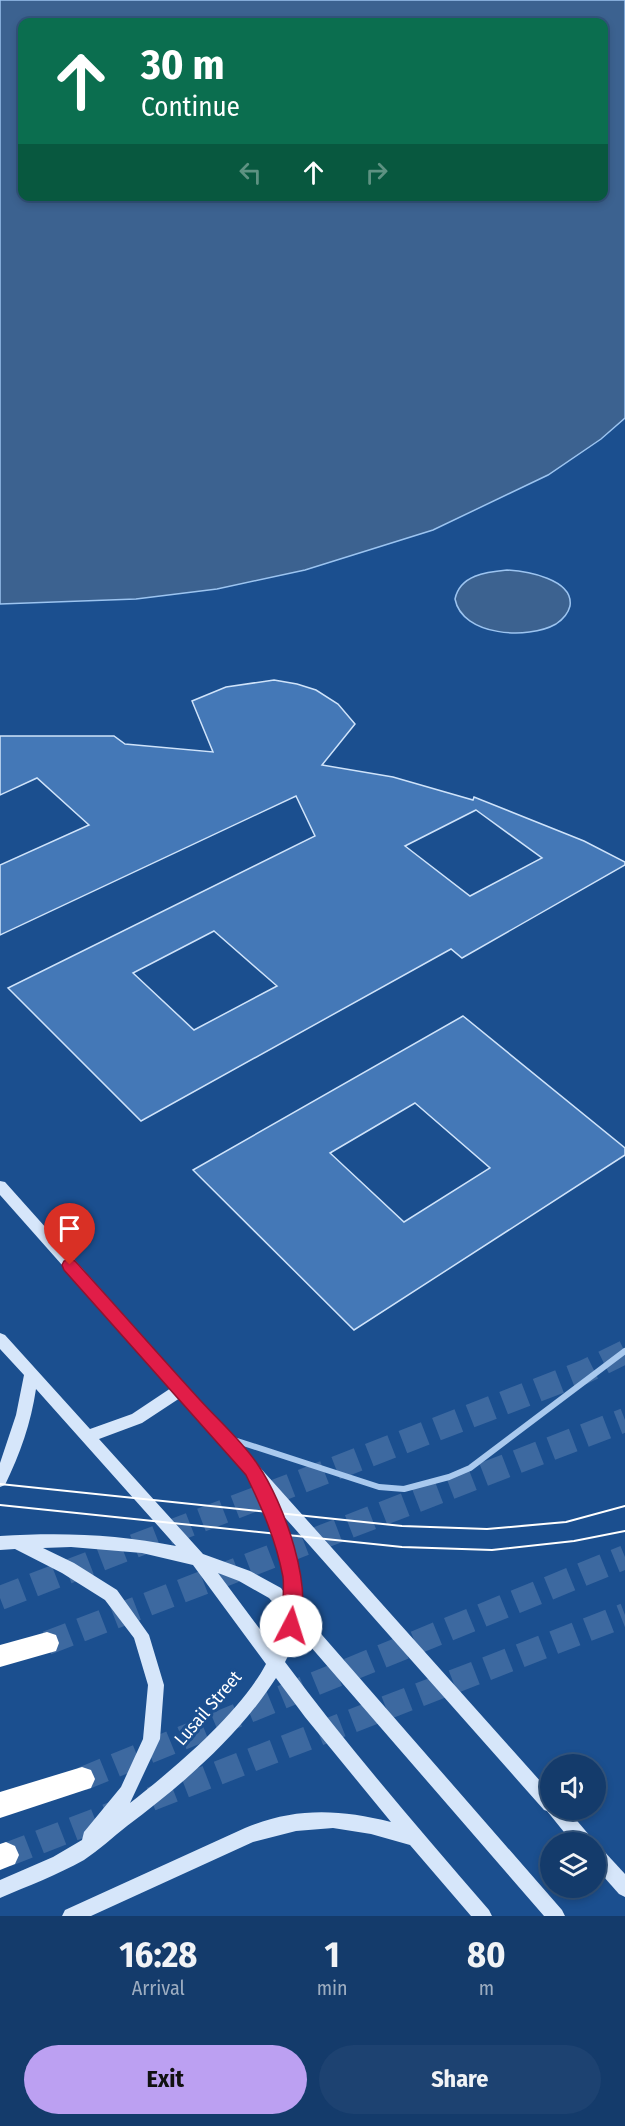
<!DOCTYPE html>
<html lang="en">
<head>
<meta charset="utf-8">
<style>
  body { margin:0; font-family:"Fira Sans Condensed",sans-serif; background:#1d4271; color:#f1f3f6; height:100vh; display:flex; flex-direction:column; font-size:22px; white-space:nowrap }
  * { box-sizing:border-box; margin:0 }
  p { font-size:20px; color:#9dadc1 }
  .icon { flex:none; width:33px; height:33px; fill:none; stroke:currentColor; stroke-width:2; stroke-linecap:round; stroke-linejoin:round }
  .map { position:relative; height:1916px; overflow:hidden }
  .sheet { display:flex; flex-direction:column; background:#143b6b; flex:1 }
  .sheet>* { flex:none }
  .hud { position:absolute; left:18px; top:18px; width:590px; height:183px; border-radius:12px; box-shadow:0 3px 9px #0003,0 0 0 2px #33557e; background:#0b6e4f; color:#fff; overflow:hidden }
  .buttons { position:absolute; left:540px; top:1754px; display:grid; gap:12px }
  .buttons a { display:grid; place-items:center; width:66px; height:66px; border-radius:50%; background:#143b6b; box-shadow:0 3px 9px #0003,0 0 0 2px #33557e; font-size:30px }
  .pin { position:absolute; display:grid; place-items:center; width:51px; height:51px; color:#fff; margin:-62px -26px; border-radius:50% 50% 50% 0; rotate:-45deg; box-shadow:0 0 6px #0007 }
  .pin .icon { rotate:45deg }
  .me { position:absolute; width:66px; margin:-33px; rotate:5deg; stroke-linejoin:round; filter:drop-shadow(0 0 4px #0008) }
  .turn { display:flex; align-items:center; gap:21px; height:126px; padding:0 24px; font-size:27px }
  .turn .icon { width:78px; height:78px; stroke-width:2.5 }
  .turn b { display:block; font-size:42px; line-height:51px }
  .lanes { display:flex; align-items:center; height:57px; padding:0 24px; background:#0003; justify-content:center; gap:30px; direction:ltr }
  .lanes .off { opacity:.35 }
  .eta { display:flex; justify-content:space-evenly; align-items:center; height:102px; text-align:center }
  .eta b { font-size:36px; font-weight:700; line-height:42px }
  .primary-button { display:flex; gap:12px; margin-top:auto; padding:12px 24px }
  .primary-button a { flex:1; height:69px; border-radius:36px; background:#bca0f2; color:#111; font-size:24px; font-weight:700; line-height:69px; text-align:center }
  .primary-button a+a { background:#1d4271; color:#f1f3f6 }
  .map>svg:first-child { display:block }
</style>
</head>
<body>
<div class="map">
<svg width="625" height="1916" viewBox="0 0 625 1916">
  <rect width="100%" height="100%" fill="#1b4f8f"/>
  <g fill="#3c6290" stroke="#9cc4f0" stroke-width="1.5" fill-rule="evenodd">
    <path d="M0 0H625V418L601 439 548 475 433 530 305 570 217 589 136 599 0 604ZM22 22H603V196H22Z"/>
    <path d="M507 570C526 571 574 579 570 606 568 614 562 620 556 624 528 640 462 636 455 599 460 575 486 572 507 570Z"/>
  </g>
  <g fill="#4478b7" stroke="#cfe3fa" stroke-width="1.5" fill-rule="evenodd">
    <path d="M274 680 297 684 316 690 338 704 355 724 322 765 393 777 473 800 474 797 584 841 625 862V865L462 958 451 949 141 1121 8 988 315 836 296 796 0 935V865L89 825 37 778 0 795V736H114L125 744 213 752 192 701 226 687ZM476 810 542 858 470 896 405 846ZM214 931 277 986 194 1030 133 973Z"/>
    <path d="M463 1016 625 1148V1155L354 1330 193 1170ZM415 1103 490 1168 404 1222 330 1153Z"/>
  </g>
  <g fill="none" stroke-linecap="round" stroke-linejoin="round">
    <g stroke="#3d69a0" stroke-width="24" stroke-dasharray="24 12" stroke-linecap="butt">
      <polyline points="0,1598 584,1372 625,1352"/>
      <polyline points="47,1643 625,1420"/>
      <polyline points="82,1779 625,1557"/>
      <polyline points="151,1799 625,1615"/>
      <polyline points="6,1855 117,1812"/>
    </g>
    <polyline stroke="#a9c9ee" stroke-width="6" points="231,1439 379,1487 404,1489 449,1477 470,1468 625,1351"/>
    <g fill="#d6e6fa" fill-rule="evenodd">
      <path d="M0 1181 5 1182 550 1792V1809H567L590 1836 593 1842H572L547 1811 544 1810 280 1512C294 1544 304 1577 302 1612L562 1910 565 1916H544L297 1631 294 1644 285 1662C349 1748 419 1829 489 1910L492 1916H471L410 1845 371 1834 333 1828 296 1831 253 1842 91 1916H62L65 1910 245 1828C295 1807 339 1809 391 1822L305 1717 276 1678C238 1737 183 1784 127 1826 113 1837 99 1850 84 1860 57 1875 28 1886 0 1898V1880L53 1857 82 1840 84 1832 121 1787 143 1739 148 1685 134 1638 105 1600 62 1573 15 1549 0 1550V1536C60 1532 117 1534 176 1546L36 1389C31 1423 20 1454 5 1485L0 1487V1463L16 1415 24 1375 0 1349V1333L5 1335 90 1429 132 1414 171 1388 0 1195ZM180 1398 253 1481 251 1484 278 1547 286 1595 281 1588 250 1571 203 1554 99 1439 142 1423ZM71 1547 142 1553 193 1565 266 1664C240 1713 175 1768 130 1803L160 1739 164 1685 149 1635 117 1590 74 1563 43 1548ZM218 1573 239 1581 269 1598 285 1616 274 1648Z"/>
      <polygon points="596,1846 602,1849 625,1874 625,1897 619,1894 596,1868"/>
    </g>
    <g fill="#fff" fill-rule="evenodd">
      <polygon points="47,1632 56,1635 59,1643 56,1651 0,1667 0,1645"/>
      <polygon points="82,1767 91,1770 95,1779 91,1788 0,1818 0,1792"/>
      <polygon points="6,1842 15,1846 19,1855 15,1864 0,1870 0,1844"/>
    </g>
    <g stroke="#fff" stroke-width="2">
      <polyline points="0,1484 402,1526 487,1529 566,1522 625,1506"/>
      <polyline points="0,1505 402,1547 492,1550 574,1541 625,1531"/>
    </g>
  </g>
  <path fill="#e11d48" stroke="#92132f" stroke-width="1.5" d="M70 1259 75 1261C117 1307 158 1354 200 1400 219 1421 242 1441 258 1465 283 1501 316 1590 297 1632L291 1635 284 1632C280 1624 285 1591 283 1577 276 1540 262 1508 246 1475L64 1270 62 1265 64 1261Z"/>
  <g text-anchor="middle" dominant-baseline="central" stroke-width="6" stroke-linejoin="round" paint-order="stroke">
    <g font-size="18" fill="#fff" stroke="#1b4f8f">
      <text transform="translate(208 1708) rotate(-49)">Lusail Street</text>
    </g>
  </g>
</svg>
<div class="buttons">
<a><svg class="icon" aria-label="sound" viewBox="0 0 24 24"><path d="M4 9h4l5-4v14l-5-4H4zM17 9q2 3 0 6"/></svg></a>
<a><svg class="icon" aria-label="layers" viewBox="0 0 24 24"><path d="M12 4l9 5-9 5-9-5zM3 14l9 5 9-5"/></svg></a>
</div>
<div class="pin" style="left:70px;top:1265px;background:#d93025"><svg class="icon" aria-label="arrive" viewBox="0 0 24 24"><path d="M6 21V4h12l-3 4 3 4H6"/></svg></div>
<svg class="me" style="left:291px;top:1626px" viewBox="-20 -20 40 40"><circle r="19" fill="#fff"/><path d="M0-13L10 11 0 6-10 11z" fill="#e11d48"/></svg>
<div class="hud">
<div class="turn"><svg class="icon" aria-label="ahead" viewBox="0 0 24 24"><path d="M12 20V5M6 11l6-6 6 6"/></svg><div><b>30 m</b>Continue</div></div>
<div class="lanes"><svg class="icon off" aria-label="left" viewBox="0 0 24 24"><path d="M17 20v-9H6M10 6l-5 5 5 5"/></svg><svg class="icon" aria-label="ahead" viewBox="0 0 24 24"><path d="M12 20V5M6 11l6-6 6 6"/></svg><svg class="icon off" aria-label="right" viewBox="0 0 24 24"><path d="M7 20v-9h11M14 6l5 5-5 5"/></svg></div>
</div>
</div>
<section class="sheet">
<div class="eta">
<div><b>16:28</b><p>Arrival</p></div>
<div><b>1</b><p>min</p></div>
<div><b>80</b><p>m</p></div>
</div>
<div class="primary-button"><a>Exit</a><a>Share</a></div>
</section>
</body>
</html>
